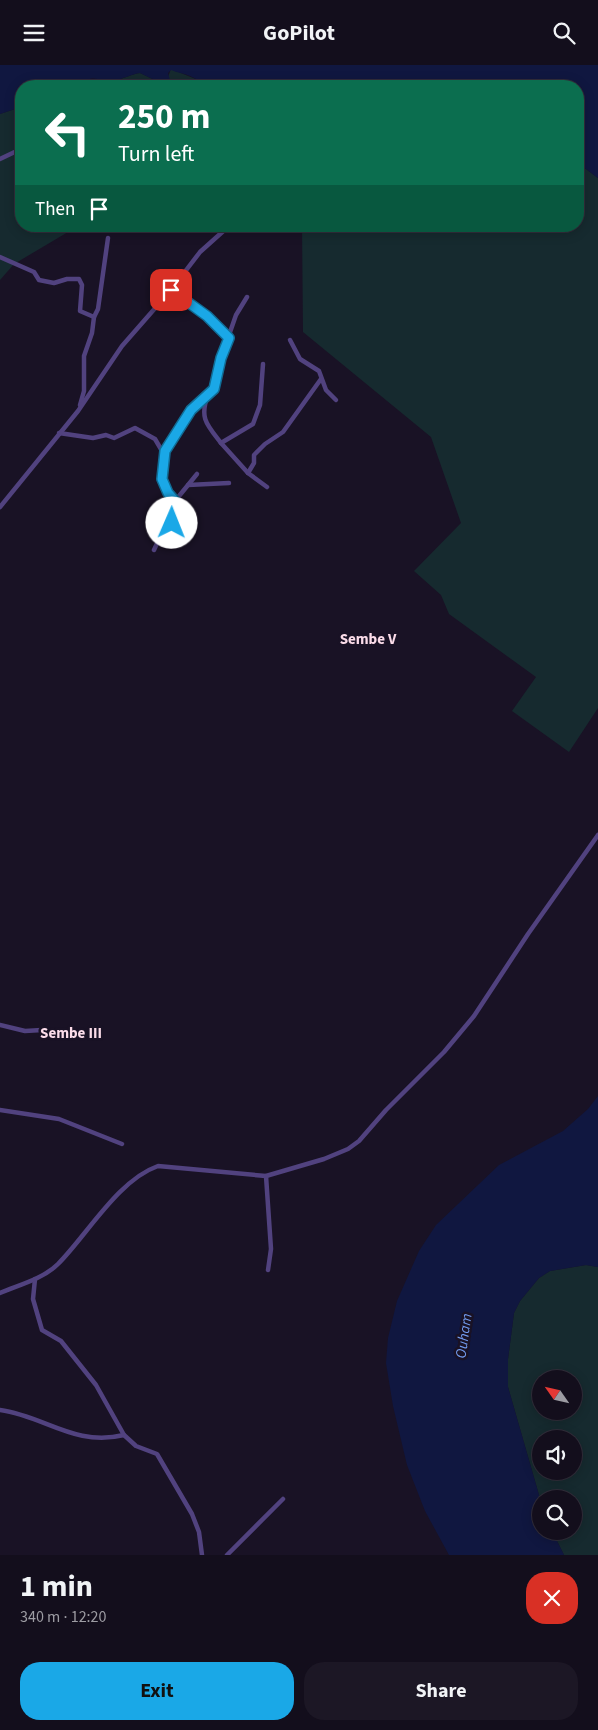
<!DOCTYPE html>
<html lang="en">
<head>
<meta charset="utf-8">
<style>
  body { margin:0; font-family:"Source Sans 3",sans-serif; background:#1c1725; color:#f1f3f6; height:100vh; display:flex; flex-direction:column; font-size:19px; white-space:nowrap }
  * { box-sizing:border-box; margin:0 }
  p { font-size:16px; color:#9d9ca3 }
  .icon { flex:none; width:28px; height:28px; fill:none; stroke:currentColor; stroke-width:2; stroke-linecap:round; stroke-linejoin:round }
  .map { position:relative; height:1490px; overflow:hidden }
  .drawer { display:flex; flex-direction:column; background:#130e1c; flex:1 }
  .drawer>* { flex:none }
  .hud { position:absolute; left:15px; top:15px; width:569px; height:152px; border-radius:20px; box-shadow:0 2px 12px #0003,0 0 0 1px #322e3b; background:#0b6e4f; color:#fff; overflow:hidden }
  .needle { width:32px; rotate:304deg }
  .controls { position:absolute; left:532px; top:1305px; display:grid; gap:10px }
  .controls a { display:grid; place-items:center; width:50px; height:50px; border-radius:50%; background:#130e1c; box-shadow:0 2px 12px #0003,0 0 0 1px #322e3b; font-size:25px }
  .pin { position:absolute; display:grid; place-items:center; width:42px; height:42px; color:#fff; margin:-21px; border-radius:10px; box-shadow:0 2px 8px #0006 }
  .me { position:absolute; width:55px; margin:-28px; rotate:1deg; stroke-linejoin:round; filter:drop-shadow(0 0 4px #0008) }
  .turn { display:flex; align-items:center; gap:18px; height:105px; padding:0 20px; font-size:22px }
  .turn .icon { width:65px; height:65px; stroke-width:2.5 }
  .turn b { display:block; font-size:35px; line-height:42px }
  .then { display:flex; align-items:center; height:48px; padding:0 20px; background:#0003; gap:10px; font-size:19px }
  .round { display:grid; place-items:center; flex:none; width:52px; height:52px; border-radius:20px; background:#1c1725 }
  .summary { display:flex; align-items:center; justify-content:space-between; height:85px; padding:0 20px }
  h1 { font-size:30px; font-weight:700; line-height:38px }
  .button { display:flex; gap:10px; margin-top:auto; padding:10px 20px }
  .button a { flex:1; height:58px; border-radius:20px; background:#1aa8e7; color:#111; font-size:20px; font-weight:700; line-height:58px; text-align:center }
  .button a+a { background:#1c1725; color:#f1f3f6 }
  header { display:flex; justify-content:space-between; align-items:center; height:65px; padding:0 20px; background:#130e1c; font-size:22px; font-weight:700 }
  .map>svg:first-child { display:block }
</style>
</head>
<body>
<header><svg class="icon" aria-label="menu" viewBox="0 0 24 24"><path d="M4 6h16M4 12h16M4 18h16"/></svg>GoPilot<svg class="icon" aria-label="search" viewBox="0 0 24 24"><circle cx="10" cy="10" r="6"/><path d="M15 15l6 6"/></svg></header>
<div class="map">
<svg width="598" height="1490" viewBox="0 0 598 1490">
  <rect width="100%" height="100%" fill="#191225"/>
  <g fill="#162a2f" fill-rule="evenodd">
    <path d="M171 4 198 15 206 21H81C92 8 102 19 114 16 123 14 131 9 140 8L165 20Z"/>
    <polygon points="21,42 21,161 73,161 68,167 14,199 0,215 0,49"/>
    <polygon points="578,98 598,113 598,643 569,687 512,646 536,612 449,549 441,530 414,506 461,458 431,372 303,267 302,161 578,161"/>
    <path d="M586 1200 598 1202V1490H564L552 1466H574V1434H541V1437L508 1322V1294L514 1248 520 1236 539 1213 550 1206ZM541 1314H574V1346H541ZM541 1374H574V1406H541Z"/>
  </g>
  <g fill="#101740">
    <path d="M0 0H598V113L578 98V21H243L231 16C210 26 208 19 190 11 184 8 177 8 171 5L168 8 170 15 165 20 140 8C131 9 123 14 114 16 101 19 93 6 81 21H21V42L0 49Z"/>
    <polygon points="598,1031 598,1202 586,1200 550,1206 539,1213 520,1236 514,1248 508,1294 508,1322 541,1437 541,1466 552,1466 564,1490 449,1490 425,1446 407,1400 393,1341 386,1298 388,1273 397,1236 419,1186 436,1160 499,1100 563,1066 588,1044"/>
  </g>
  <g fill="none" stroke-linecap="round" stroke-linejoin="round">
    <g stroke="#51427f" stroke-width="4.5">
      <polyline points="0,94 21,84"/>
      <polyline points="0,192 34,207 39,215 54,218 67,214 79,214 82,220 80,246 94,252"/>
      <polyline points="171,225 207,251 229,273"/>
      <polyline points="290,275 300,294 319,306 326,325 336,335"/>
      <path d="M208 330C199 353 207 360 221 378L253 359 260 340 263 299"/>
      <polyline points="80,340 84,326 84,291 92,268 94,252 98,244 108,173"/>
      <polyline points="59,368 93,373 106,370 114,373 135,363 155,374 165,391"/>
      <polyline points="221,378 248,408 267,422"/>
      <polyline points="248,408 254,398 254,390 265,379 283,367 321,314"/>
      <polyline points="188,420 229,418"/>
      <polyline points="175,436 197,409"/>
      <polyline points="0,442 78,346 122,281 171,225 200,187 229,161"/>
      <polyline points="154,485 160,472 173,458 175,436 168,428 162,414 165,386 191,345 214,324 221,293 236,250 247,232"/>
      <polyline points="0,960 25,966 42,965"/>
      <polyline points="0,1045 59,1054 122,1079"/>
      <polyline points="266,1111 271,1184 268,1205"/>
      <polyline points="35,1214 33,1234 42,1265 61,1276 96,1320 124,1370 136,1381 157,1389 192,1449 199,1467 202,1490"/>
      <path d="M0 1228C19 1220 43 1214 58 1199 87 1170 118 1115 158 1101L266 1111 324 1094 348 1084 359 1076 386 1045 444 987 474 951 528 869 598 770"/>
      <path d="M0 1345C45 1351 74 1382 124 1370"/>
      <polyline points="227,1490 283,1434"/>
    </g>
  </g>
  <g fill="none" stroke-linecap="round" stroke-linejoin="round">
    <g stroke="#116d96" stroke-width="12">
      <polyline id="route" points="171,225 207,251 229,273 221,293 214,324 191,345 165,386 162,414 168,428 175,436 172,458"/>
    </g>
    <use href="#route" stroke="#1aa8e7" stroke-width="9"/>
  </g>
  <g text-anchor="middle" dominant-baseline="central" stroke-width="5" stroke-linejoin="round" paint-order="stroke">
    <g font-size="15" font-weight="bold" fill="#fbdce9" stroke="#191225">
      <text x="368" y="574">Sembe V</text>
      <text x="71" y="968">Sembe III</text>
    </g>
    <g font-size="15" font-style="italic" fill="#739cf0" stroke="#191225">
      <text transform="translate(464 1271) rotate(-82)">Ouham</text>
    </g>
  </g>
</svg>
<div class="controls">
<a><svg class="needle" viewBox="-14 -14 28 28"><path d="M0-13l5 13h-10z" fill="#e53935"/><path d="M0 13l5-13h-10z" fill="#9d9ca3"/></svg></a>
<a><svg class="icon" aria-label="sound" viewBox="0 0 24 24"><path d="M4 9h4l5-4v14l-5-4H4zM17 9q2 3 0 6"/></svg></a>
<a><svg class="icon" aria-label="search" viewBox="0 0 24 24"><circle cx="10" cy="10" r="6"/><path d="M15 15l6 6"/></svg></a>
</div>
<div class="pin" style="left:171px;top:225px;background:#d93025"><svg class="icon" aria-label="arrive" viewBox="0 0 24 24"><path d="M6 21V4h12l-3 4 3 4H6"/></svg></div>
<svg class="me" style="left:172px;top:458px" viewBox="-20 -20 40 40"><circle r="19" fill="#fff"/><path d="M0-13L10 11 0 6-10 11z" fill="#1aa8e7"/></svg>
<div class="hud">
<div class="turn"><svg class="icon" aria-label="left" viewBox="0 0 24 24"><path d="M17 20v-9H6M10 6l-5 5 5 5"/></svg><div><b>250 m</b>Turn left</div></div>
<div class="then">Then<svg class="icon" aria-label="arrive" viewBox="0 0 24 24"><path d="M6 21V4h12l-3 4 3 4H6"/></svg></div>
</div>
</div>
<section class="drawer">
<div class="summary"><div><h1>1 min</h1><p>340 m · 12:20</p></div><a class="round" style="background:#d93025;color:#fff"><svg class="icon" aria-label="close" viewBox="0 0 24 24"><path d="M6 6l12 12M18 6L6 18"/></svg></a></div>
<div class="button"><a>Exit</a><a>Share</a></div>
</section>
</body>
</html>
